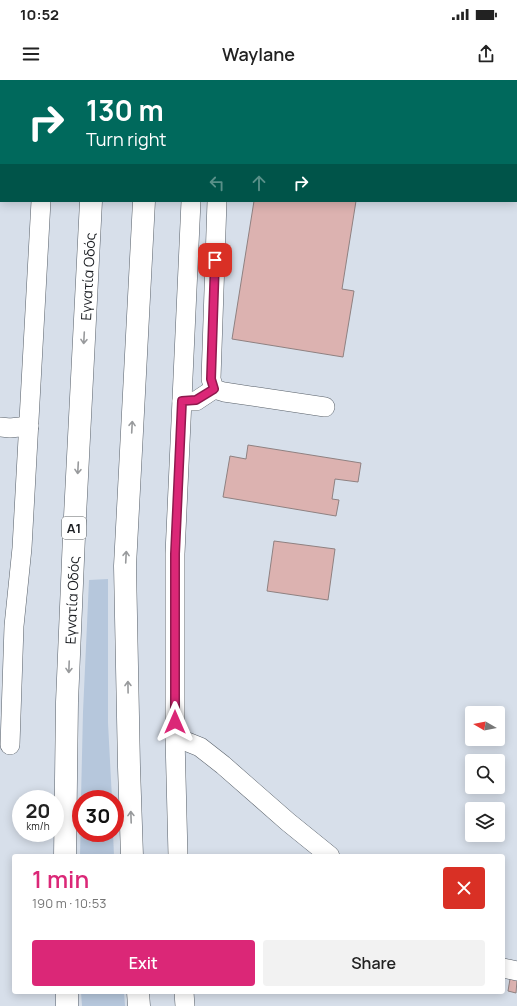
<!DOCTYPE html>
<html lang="en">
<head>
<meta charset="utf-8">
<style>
  body { margin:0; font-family:Manrope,sans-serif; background:#f2f2f2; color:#222; height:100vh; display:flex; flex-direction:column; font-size:15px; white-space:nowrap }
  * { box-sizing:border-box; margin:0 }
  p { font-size:13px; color:#767676 }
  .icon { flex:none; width:22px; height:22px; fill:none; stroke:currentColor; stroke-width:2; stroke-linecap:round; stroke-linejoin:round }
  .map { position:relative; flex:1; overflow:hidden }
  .side { position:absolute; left:12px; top:774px; width:493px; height:140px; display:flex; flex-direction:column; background:#fff; border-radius:4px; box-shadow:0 2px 10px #0003 }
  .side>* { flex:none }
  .top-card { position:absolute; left:0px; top:0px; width:517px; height:122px; box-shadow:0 2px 10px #0003; background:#00695c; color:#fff; overflow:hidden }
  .needle { width:26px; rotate:279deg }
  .controls { position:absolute; left:465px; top:626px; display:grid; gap:8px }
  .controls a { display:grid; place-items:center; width:40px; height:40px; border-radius:4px; background:#fff; box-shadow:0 2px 10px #0003; font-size:20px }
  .speed { position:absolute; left:12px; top:710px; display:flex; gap:8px; font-size:20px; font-weight:700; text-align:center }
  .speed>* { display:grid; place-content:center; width:52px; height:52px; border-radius:50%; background:#fff; box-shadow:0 2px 10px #0003; line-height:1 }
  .speed small { font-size:10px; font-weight:400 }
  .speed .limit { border:6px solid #d22; background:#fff; color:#111 }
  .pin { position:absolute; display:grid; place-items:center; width:34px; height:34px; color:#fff; margin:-17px; border-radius:8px; box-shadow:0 2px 6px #0006 }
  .me { position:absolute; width:44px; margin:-22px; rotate:0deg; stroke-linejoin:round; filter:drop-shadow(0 0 3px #0008) }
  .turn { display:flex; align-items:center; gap:14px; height:84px; padding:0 20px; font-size:18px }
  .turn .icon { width:52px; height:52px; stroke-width:2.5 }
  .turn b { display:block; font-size:28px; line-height:34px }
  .lanes { display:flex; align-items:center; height:38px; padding:0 20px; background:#0003; justify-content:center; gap:20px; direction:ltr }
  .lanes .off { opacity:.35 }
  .round { display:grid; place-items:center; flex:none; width:42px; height:42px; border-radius:4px; background:#f2f2f2 }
  .headline { display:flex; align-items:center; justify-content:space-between; height:68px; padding:0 20px }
  h1 { font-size:24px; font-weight:600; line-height:30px; color:#db2777 }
  .primary-button { display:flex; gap:8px; margin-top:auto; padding:8px 20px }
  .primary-button a { flex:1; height:46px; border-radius:4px; background:#db2777; color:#fff; font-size:16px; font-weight:600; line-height:46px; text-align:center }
  .primary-button a+a { background:#f2f2f2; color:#222 }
  .status { display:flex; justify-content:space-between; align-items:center; height:28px; padding:0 20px; background:#fff; direction:ltr }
  .status svg { height:11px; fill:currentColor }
  header { display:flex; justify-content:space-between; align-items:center; height:52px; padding:0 20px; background:#fff; font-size:18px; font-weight:600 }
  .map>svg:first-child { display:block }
</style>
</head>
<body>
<div class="status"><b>10:52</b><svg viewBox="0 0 49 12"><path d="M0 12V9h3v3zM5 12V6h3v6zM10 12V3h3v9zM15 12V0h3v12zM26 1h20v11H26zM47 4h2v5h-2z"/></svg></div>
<header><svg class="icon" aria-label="menu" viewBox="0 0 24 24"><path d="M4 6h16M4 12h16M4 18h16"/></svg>Waylane<svg class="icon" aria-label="share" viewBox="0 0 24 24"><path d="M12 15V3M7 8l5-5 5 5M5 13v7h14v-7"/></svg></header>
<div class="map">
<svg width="517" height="926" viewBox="0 0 517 926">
  <rect width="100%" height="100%" fill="#d7dfea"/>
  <g fill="#b6c7dc">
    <polygon points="108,499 108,643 112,719 81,719 83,632 89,500"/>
    <polygon points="81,733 81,753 113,753 114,776 80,776"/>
    <polygon points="81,912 124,912 125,926 82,926"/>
  </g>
  <g fill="#dcb2b0" stroke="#8f8181">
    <polygon points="242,0 379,0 242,1"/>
    <polygon points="254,121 356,121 342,209 354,211 343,277 232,259"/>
    <polygon points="248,365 361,383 358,402 335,399 332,419 339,420 336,436 223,417 230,376 246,379"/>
    <polygon points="274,461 335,469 328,520 267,511"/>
    <polygon points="510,899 517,900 516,913 508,911"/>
  </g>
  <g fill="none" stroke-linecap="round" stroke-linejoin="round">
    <g stroke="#575f68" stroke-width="20">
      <g id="minor">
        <polyline points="48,1 48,0"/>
        <polyline points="197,1 197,0"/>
        <polyline points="222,1 222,0"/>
        <polyline points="217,121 211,299 214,309 224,312 325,327"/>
        <polyline points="182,321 196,321 214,309"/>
        <polyline points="0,347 10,348 29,346"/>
        <polyline points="175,657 200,667 223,685 288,742 330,776"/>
        <polyline points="10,665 14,546 22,468 41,121"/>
        <polyline points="178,776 175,657 175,474 191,121"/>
        <polyline points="503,888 517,891"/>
        <polyline points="184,912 185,926"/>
      </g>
    </g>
    <g stroke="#575f68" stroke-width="23">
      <g id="highway">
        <polyline points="97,1 97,0"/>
        <polyline points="149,1 149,0"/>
        <path id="s1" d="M65 776 67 622 74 456 91 121"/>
        <polyline points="132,776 129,687 125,486 144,121"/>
        <polyline points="67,912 67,926"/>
        <polyline points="138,912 139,926"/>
      </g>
    </g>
    <use href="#minor" stroke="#fff" stroke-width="19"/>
    <use href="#highway" stroke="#fff" stroke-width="22"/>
  </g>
  <defs><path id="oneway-shaft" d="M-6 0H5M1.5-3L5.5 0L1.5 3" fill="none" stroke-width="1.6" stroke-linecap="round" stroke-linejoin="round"/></defs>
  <g stroke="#989a9c">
    <use href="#oneway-shaft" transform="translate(84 258) rotate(93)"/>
    <use href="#oneway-shaft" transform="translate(132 347) rotate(-87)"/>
    <use href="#oneway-shaft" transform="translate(78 388) rotate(93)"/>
    <use href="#oneway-shaft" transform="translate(126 477) rotate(-87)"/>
    <use href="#oneway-shaft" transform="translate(69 587) rotate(92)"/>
    <use href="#oneway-shaft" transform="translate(128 607) rotate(-91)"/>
    <use href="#oneway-shaft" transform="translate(131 737) rotate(-92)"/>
  </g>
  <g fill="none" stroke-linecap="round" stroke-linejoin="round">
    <g stroke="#8e194d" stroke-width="10">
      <polyline id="route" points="175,642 175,474 182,321 196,320 214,309 211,299 215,180"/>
    </g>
    <use href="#route" stroke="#db2777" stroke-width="7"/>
  </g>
  <g text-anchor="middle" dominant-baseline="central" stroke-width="3.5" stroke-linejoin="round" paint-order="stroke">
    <rect fill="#fff" stroke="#5f6264" stroke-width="1" x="62" y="437" width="24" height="22" rx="3"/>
    <g font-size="13" font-weight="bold" fill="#1b1e22">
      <text x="74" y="448">Α1</text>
    </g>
    <g font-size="14" fill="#1b1e22" stroke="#fff">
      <text stroke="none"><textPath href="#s1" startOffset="580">Εγνατία Οδός</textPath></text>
      <text stroke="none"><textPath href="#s1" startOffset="256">Εγνατία Οδός</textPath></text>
    </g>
  </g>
</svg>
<div class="controls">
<a><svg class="needle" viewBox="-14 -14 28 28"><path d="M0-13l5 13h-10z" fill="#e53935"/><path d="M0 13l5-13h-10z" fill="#767676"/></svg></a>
<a><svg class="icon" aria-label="search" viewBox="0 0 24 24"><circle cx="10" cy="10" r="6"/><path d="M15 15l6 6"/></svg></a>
<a><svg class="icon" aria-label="layers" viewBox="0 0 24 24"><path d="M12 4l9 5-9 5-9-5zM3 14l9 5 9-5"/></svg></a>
</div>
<div class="speed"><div>20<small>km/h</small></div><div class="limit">30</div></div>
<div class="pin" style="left:215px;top:180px;background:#d93025"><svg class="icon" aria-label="arrive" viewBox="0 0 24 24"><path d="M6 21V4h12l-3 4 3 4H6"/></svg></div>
<svg class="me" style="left:175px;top:642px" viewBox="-20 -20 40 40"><path d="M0-17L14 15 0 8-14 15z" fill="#db2777" stroke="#fff" stroke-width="4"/></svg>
<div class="top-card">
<div class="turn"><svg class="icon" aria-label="right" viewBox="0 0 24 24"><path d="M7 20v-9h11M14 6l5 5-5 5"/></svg><div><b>130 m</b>Turn right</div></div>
<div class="lanes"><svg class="icon off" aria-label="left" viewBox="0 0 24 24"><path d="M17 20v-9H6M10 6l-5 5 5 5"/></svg><svg class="icon off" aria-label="ahead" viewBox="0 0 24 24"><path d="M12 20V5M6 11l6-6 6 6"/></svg><svg class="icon" aria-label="right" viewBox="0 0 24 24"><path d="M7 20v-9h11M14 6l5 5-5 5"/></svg></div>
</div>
<section class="side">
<div class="headline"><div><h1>1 min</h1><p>190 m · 10:53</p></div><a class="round" style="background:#d93025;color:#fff"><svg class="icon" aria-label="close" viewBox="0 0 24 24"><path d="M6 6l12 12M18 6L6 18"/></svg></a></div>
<div class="primary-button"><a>Exit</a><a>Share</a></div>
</section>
</div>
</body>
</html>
